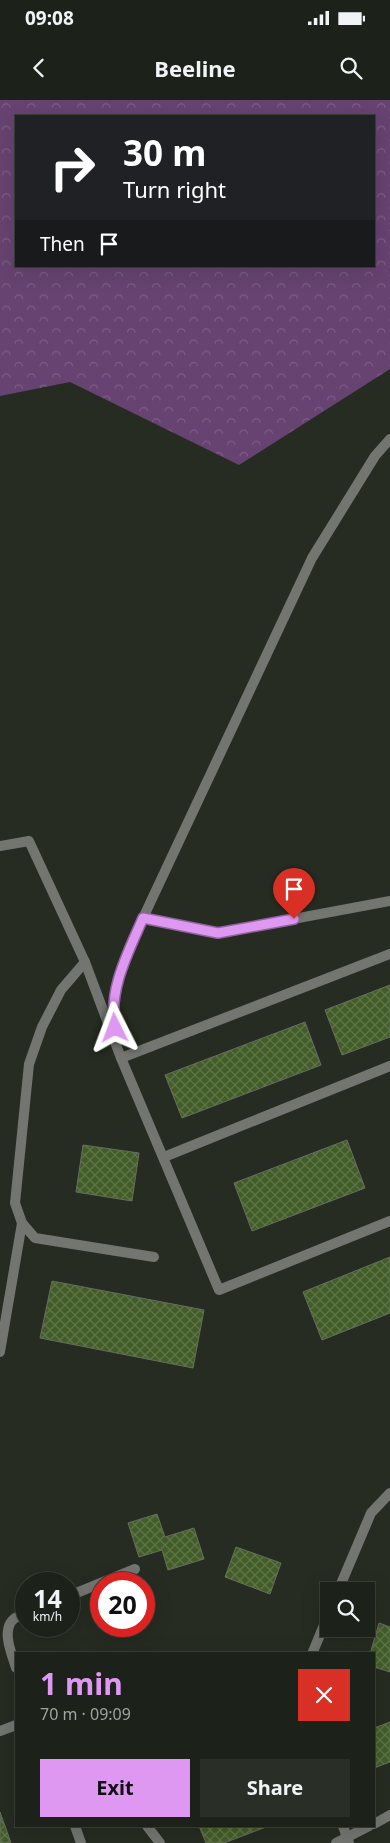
<!DOCTYPE html>
<html lang="en">
<head>
<meta charset="utf-8">
<style>
  body { margin:0; font-family:"Noto Sans",sans-serif; background:#292e26; color:#f1f3f6; height:100vh; display:flex; flex-direction:column; font-size:19px; white-space:nowrap }
  * { box-sizing:border-box; margin:0 }
  p { font-size:16px; color:#a0a3a2 }
  .icon { flex:none; width:28px; height:28px; fill:none; stroke:currentColor; stroke-width:2; stroke-linecap:round; stroke-linejoin:round }
  .map { position:relative; flex:1; overflow:hidden }
  .details { position:absolute; left:15px; top:1552px; width:360px; height:175px; display:flex; flex-direction:column; background:#1c2119; border-radius:0px; box-shadow:0 5px 20px #0002,0 0 0 1px #3a3e38 }
  .details>* { flex:none }
  .banner { position:absolute; left:15px; top:15px; width:360px; height:152px; border-radius:0px; box-shadow:0 5px 20px #0002,0 0 0 1px #3a3e38; background:#202124; color:#fff; overflow:hidden }
  .controls { position:absolute; left:320px; top:1482px; display:grid; gap:10px }
  .controls a { display:grid; place-items:center; width:55px; height:55px; border-radius:0px; background:#1c2119; box-shadow:0 5px 20px #0002,0 0 0 1px #3a3e38; font-size:25px }
  .speed { position:absolute; left:15px; top:1472px; display:flex; gap:10px; font-size:25px; font-weight:700; text-align:center }
  .speed>* { display:grid; place-content:center; width:65px; height:65px; border-radius:50%; background:#1c2119; box-shadow:0 5px 20px #0002,0 0 0 1px #3a3e38; line-height:1 }
  .speed small { font-size:12px; font-weight:400 }
  .speed .limit { border:8px solid #d22; background:#fff; color:#111 }
  .pin { position:absolute; display:grid; place-items:center; width:42px; height:42px; color:#fff; margin:-51px -21px; border-radius:50% 50% 50% 0; rotate:-45deg; box-shadow:0 0 5px #0007 }
  .pin .icon { rotate:45deg }
  .me { position:absolute; width:55px; margin:-28px; rotate:357deg; stroke-linejoin:round; filter:drop-shadow(0 0 4px #0008) }
  .turn { display:flex; align-items:center; gap:18px; height:105px; padding:0 25px; font-size:22px }
  .turn .icon { width:65px; height:65px; stroke-width:2.5 }
  .turn b { display:block; font-size:35px; line-height:42px }
  .then { display:flex; align-items:center; height:48px; padding:0 25px; background:#0003; gap:10px; font-size:19px }
  .round { display:grid; place-items:center; flex:none; width:52px; height:52px; border-radius:0px; background:#292e26 }
  .overview { display:flex; align-items:center; justify-content:space-between; height:85px; padding:0 25px }
  h1 { font-size:30px; font-weight:700; line-height:38px; color:#de98f2 }
  .primary-button { display:flex; gap:10px; margin-top:auto; padding:10px 25px }
  .primary-button a { flex:1; height:58px; border-radius:0px; background:#de98f2; color:#111; font-size:20px; font-weight:700; line-height:58px; text-align:center }
  .primary-button a+a { background:#292e26; color:#f1f3f6 }
  .status { display:flex; justify-content:space-between; align-items:center; height:35px; padding:0 25px; background:#1c2119; direction:ltr }
  .status svg { height:14px; fill:currentColor }
  header { display:flex; justify-content:space-between; align-items:center; height:65px; padding:0 25px; background:#1c2119; font-size:22px; font-weight:700 }
  .map>svg:first-child { display:block }
</style>
</head>
<body>
<div class="status"><b>09:08</b><svg viewBox="0 0 49 12"><path d="M0 12V9h3v3zM5 12V6h3v6zM10 12V3h3v9zM15 12V0h3v12zM26 1h20v11H26zM47 4h2v5h-2z"/></svg></div>
<header><svg class="icon" aria-label="back" viewBox="0 0 24 24"><path d="M15 5l-7 7 7 7"/></svg>Beeline<svg class="icon" aria-label="search" viewBox="0 0 24 24"><circle cx="10" cy="10" r="6"/><path d="M15 15l6 6"/></svg></header>
<div class="map">
<svg width="390" height="1743" viewBox="0 0 390 1743">
  <defs>
    <pattern id="forest-crowns" width="20" height="18" patternUnits="userSpaceOnUse" patternTransform="scale(1.25)"><rect width="20" height="18" fill="#664370"/><path d="M2 6a3 3 0 1 1 6 0M12 15a3 3 0 1 1 6 0" fill="none" stroke="#7c5e84"/></pattern>
    <pattern id="building-cross-hatch" width="8" height="8" patternUnits="userSpaceOnUse" patternTransform="scale(1.25)"><rect width="8" height="8" fill="#435d28"/><path d="M0 0l8 8M0 8l8-8" fill="none" stroke="#5e7547"/></pattern>
  </defs>
  <rect width="100%" height="100%" fill="#262c21"/>
  <path fill="url(#forest-crowns)" fill-rule="evenodd" d="M0 0H390V269L239 365 70 282 0 296ZM16 16H374V166H16Z"/>
  <g fill="url(#building-cross-hatch)" stroke="#666d61">
    <polygon points="390,885 390,937 342,955 325,910"/>
    <polygon points="305,922 321,965 182,1018 165,975"/>
    <polygon points="347,1040 365,1088 252,1131 234,1083"/>
    <polygon points="83,1045 139,1053 132,1101 76,1092"/>
    <polygon points="390,1157 390,1213 322,1240 303,1192"/>
    <polygon points="52,1181 204,1210 193,1268 40,1238"/>
    <polygon points="157,1414 165,1437 194,1428 204,1459 168,1470 162,1450 139,1457 128,1423"/>
    <polygon points="236,1447 281,1463 270,1494 225,1477"/>
    <polygon points="379,1523 390,1527 390,1572 374,1567 374,1554 370,1554"/>
    <polygon points="390,1622 390,1662 374,1668 374,1628"/>
    <polygon points="0,1712 11,1743 0,1743"/>
    <polygon points="199,1726 266,1726 266,1727 224,1743 206,1743"/>
  </g>
  <g fill="none" stroke-linecap="round" stroke-linejoin="round">
    <g stroke="#727570" stroke-width="10">
      <polyline points="0,746 29,741 85,862 121,958 219,1190 390,1121"/>
      <polyline points="143,818 218,833 390,801"/>
      <polyline points="85,862 61,890 42,927 29,964 15,1103 22,1123 35,1138 154,1157"/>
      <path d="M115 926C107 889 129 851 143 818L312 458 375 356 390 339"/>
      <polyline points="121,958 390,854"/>
      <polyline points="164,1057 390,966"/>
      <polyline points="0,1252 22,1123"/>
      <polyline points="69,1496 135,1469"/>
      <path d="M16 1568C12 1554 0 1529 15 1518 18 1516 23 1515 26 1514"/>
      <polyline points="0,1631 16,1625"/>
      <polyline points="147,1726 160,1743"/>
    </g>
    <g stroke="#727570" stroke-width="10">
      <polyline points="338,1491 371,1413 390,1393"/>
      <polyline points="312,1554 329,1513"/>
      <polyline points="374,1724 390,1715"/>
      <polyline points="75,1726 81,1743"/>
      <polyline points="343,1726 349,1743"/>
      <polyline points="336,1743 369,1726"/>
    </g>
  </g>
  <g fill="none" stroke-linecap="round" stroke-linejoin="round">
    <g stroke="#90639d" stroke-width="12">
      <path id="route" d="M115 928C108 890 128 853 143 818L218 833 294 819"/>
    </g>
    <use href="#route" stroke="#de98f2" stroke-width="9"/>
  </g>
</svg>
<div class="controls">
<a><svg class="icon" aria-label="search" viewBox="0 0 24 24"><circle cx="10" cy="10" r="6"/><path d="M15 15l6 6"/></svg></a>
</div>
<div class="speed"><div>14<small>km/h</small></div><div class="limit">20</div></div>
<div class="pin" style="left:294px;top:819px;background:#d93025"><svg class="icon" aria-label="arrive" viewBox="0 0 24 24"><path d="M6 21V4h12l-3 4 3 4H6"/></svg></div>
<svg class="me" style="left:115px;top:928px" viewBox="-20 -20 40 40"><path d="M0-17L14 15 0 8-14 15z" fill="#de98f2" stroke="#fff" stroke-width="4"/></svg>
<div class="banner">
<div class="turn"><svg class="icon" aria-label="right" viewBox="0 0 24 24"><path d="M7 20v-9h11M14 6l5 5-5 5"/></svg><div><b>30 m</b>Turn right</div></div>
<div class="then">Then<svg class="icon" aria-label="arrive" viewBox="0 0 24 24"><path d="M6 21V4h12l-3 4 3 4H6"/></svg></div>
</div>
<section class="details">
<div class="overview"><div><h1>1 min</h1><p>70 m · 09:09</p></div><a class="round" style="background:#d93025;color:#fff"><svg class="icon" aria-label="close" viewBox="0 0 24 24"><path d="M6 6l12 12M18 6L6 18"/></svg></a></div>
<div class="primary-button"><a>Exit</a><a>Share</a></div>
</section>
</div>
</body>
</html>
